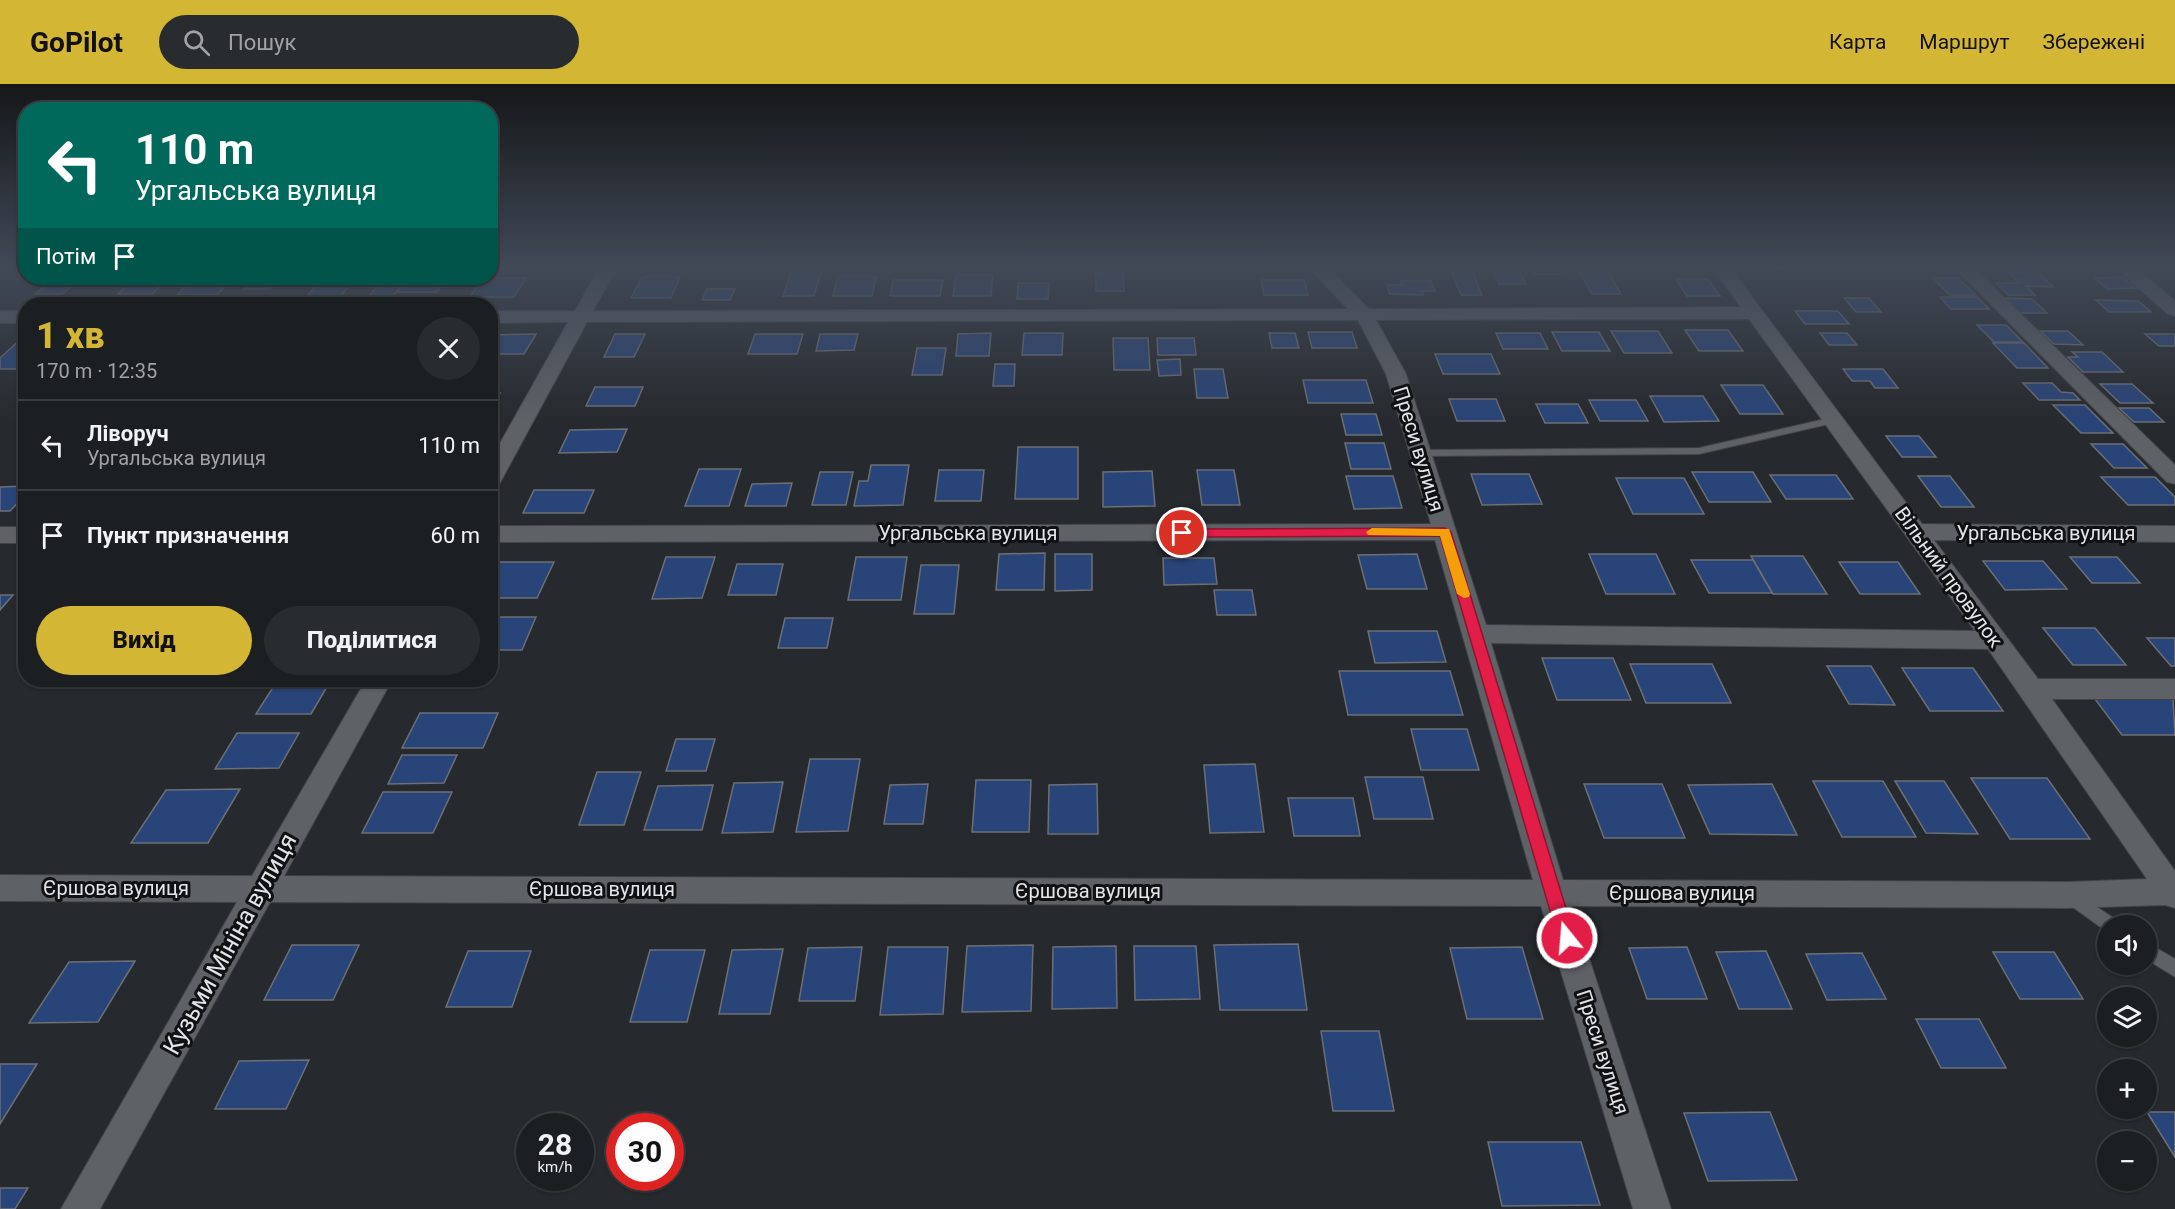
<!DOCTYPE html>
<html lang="uk">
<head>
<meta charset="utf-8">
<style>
  body { margin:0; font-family:Roboto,sans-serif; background:#292c2f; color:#f1f3f6; height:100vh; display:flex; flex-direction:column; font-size:22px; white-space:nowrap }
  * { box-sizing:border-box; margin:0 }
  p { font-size:20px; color:#a0a2a5 }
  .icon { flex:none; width:33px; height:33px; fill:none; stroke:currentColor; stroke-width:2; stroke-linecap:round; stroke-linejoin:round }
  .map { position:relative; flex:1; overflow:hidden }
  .sheet { position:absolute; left:18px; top:213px; width:480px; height:390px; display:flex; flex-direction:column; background:#1c1f22; border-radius:24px; box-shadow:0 2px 4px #0004,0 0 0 2px #3a3d40 }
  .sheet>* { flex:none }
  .hud { position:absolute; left:18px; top:18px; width:480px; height:183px; border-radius:24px; box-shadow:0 2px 4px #0004,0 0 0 2px #3a3d40; background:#00695c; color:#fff; overflow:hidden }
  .buttons { position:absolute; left:2097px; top:831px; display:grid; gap:12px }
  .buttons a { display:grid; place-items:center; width:60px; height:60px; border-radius:50%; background:#1c1f22; box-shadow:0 2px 4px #0004,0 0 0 2px #3a3d40; font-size:30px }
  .speed { position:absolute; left:516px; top:1029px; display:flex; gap:12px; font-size:30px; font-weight:700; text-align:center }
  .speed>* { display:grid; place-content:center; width:78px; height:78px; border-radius:50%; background:#1c1f22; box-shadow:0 2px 4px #0004,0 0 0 2px #3a3d40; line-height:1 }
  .speed small { font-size:15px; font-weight:400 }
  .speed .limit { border:9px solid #d22; background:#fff; color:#111 }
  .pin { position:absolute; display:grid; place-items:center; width:51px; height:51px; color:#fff; margin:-26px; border:3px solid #fff; border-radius:50%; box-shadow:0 2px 6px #0007 }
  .me { position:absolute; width:66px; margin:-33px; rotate:343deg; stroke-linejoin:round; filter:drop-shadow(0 0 4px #0008) }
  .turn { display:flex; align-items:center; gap:21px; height:126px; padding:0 18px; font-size:27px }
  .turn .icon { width:78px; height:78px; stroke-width:2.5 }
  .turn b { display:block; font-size:42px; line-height:51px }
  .then { display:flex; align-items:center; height:57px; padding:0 18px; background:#0003; gap:12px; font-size:22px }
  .round { display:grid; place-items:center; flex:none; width:63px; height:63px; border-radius:32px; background:#292c2f }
  .overview { display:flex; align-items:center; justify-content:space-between; height:102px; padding:0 18px }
  h1 { font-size:36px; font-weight:800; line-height:45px; color:#d4b635 }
  .primary-button { display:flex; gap:12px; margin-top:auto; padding:12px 18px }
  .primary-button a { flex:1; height:69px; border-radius:36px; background:#d4b635; color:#111; font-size:24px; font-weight:800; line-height:69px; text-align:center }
  .primary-button a+a { background:#292c2f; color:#f1f3f6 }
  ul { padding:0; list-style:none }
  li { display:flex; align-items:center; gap:18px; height:90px; padding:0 18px; border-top:2px solid #3a3d40 }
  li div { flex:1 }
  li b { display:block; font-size:22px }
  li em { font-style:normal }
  header { display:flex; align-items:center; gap:36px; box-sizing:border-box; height:84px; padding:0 30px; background:#d4b635; color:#111 }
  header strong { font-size:28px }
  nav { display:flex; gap:33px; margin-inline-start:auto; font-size:21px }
  .search { width:420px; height:54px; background:#292c2f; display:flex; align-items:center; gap:15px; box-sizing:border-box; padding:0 21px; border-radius:33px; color:#a0a2a5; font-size:22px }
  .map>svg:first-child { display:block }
</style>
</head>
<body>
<header>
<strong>GoPilot</strong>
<div class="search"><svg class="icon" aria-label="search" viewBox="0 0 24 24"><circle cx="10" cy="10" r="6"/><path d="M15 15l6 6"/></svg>Пошук</div>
<nav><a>Карта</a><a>Маршрут</a><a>Збережені</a></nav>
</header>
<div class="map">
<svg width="2175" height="1125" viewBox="0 0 2175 1125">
  <rect width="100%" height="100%" fill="#26292d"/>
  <g fill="#294479" stroke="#6c6f74" stroke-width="1.5">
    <polygon points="542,182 579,182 577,186 540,186"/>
    <polygon points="1490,182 1516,182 1526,200 1499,200"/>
    <polygon points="1530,182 1556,182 1560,190 1534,190"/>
    <polygon points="1763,182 1799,182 1802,185 1765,185"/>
    <polygon points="791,188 821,188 814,212 783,212"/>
    <polygon points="2009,188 2039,189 2053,203 2026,202 2035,211 2008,211 1996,199 2019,199"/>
    <polygon points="1096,189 1123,189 1124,207 1096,207"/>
    <polygon points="1452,189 1473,189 1482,211 1461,211"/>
    <polygon points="1580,189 1609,189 1621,210 1592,210"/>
    <polygon points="956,191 993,191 991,212 953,212"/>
    <polygon points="642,193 680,193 671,214 631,214"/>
    <polygon points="838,193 876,193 872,212 833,212"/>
    <polygon points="2122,193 2135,204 2107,205 2095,194"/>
    <polygon points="55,194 82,194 62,210 35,210"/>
    <polygon points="135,194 169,194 152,210 118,210"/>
    <polygon points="193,194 233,194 217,211 177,211"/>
    <polygon points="255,194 280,194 270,205 244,205"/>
    <polygon points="384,194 407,194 393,212 369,212"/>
    <polygon points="408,194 447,194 437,208 397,208"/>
    <polygon points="483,194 526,194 514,213 470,213"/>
    <polygon points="1933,194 1958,194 1976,211 1950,211"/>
    <polygon points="1676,195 1708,195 1720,212 1687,212"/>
    <polygon points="321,196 353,196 341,212 307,212"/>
    <polygon points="893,196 943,196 940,212 890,212"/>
    <polygon points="1261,196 1304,196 1308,211 1264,211"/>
    <polygon points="1401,197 1431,197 1435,207 1422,207 1423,211 1390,210 1387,201 1402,201"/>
    <polygon points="1018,199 1049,199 1048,215 1017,215"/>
    <polygon points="707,205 735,205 730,216 702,216"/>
    <polygon points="1940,213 1977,213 1989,225 1951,225"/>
    <polygon points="1844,214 1869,214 1881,228 1856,228"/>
    <polygon points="2006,214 2032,215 2047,229 2020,229"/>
    <polygon points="2096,216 2138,217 2151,228 2109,228"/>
    <polygon points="1795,227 1838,227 1849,240 1805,240"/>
    <polygon points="1977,241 2006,241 2023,258 1994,258"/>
    <polygon points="1685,246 1728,246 1743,267 1699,267"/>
    <polygon points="1611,247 1658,247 1672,269 1624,269"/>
    <polygon points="2040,247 2068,247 2083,261 2054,260"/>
    <polygon points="1308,248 1352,248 1357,264 1312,264"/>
    <polygon points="1552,248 1599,248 1610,267 1562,267"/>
    <polygon points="991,249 989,272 956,272 958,250"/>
    <polygon points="1024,249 1063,249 1062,271 1022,271"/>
    <polygon points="1269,249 1295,249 1299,264 1272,264"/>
    <polygon points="1496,249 1540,249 1548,265 1503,265"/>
    <polygon points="1820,249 1847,249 1857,261 1829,261"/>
    <polygon points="536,250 524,270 490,270 491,251"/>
    <polygon points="615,250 645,250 634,273 604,273"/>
    <polygon points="755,250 803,250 797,270 748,270"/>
    <polygon points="820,250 858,250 854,266 816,267"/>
    <polygon points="2145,250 2175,250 2175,262 2159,262"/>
    <polygon points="22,254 26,254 26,285 0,285 0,274"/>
    <polygon points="1113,254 1148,254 1150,286 1114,286"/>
    <polygon points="1157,254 1194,254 1196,271 1158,271"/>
    <polygon points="1993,259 2024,259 2048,284 2017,284"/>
    <polygon points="917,264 946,264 942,291 912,291"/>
    <polygon points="2072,268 2102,268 2123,288 2083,288 2068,273 2078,273"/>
    <polygon points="1435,270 1491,270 1500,290 1443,290"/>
    <polygon points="1180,275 1181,291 1159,292 1157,276"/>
    <polygon points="995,280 1015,280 1014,302 993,302"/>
    <polygon points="1194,285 1223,285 1228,314 1197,314"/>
    <polygon points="1843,285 1883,285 1898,304 1875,304 1870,297 1852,297"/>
    <polygon points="1303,296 1366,296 1373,319 1308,319"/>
    <polygon points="2023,299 2052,299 2061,308 2073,309 2080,316 2039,316"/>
    <polygon points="2100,300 2132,300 2153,319 2120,319"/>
    <polygon points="1721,301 1763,301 1783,330 1740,330"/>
    <polygon points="595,303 643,303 635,322 586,322"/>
    <polygon points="490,309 500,309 490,325"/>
    <polygon points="1650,312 1703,312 1719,337 1664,338"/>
    <polygon points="1449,315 1496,315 1505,337 1457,337"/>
    <polygon points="1589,316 1636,316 1648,337 1600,337"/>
    <polygon points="1536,320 1578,320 1588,339 1545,339"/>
    <polygon points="2053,321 2085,321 2113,349 2081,349"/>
    <polygon points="2119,324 2149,324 2164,338 2134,338"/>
    <polygon points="1341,330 1376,330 1382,351 1346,351"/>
    <polygon points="627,345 617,368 559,369 570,346"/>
    <polygon points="1886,352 1919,352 1936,373 1902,373"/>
    <polygon points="1345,359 1384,359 1391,385 1351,385"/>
    <polygon points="2091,360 2123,360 2147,384 2114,384"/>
    <polygon points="1018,363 1078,363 1078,415 1015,415"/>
    <polygon points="871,381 909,381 903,421 854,422 859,397 868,397"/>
    <polygon points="699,385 741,385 729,422 685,422"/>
    <polygon points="939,386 984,386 981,417 935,417"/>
    <polygon points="1197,386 1234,386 1240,421 1202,421"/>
    <polygon points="1152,387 1155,422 1103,423 1103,388"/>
    <polygon points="820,388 853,388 846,421 812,421"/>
    <polygon points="1692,388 1753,388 1771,418 1709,418"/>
    <polygon points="1471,390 1529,390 1542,420 1482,421"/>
    <polygon points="1770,391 1836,391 1853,415 1786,415"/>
    <polygon points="1346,392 1393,392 1402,424 1354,425"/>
    <polygon points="1918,392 1950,392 1974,423 1941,423"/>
    <polygon points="2101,393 2155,393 2175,413 2175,421 2128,421"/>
    <polygon points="1616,394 1684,394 1704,430 1633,430"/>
    <polygon points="792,399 786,422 745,422 752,400"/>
    <polygon points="26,402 26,410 10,427 0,427 0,403"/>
    <polygon points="534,406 594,406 584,429 523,429"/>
    <polygon points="1045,469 1044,506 996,506 999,470"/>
    <polygon points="1055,470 1092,470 1092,506 1055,507"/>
    <polygon points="1417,470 1427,505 1367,505 1358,471"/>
    <polygon points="1589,470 1656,470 1675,510 1606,510"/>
    <polygon points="1751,472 1803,472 1827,510 1773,510"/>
    <polygon points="666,473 715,473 702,514 652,515"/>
    <polygon points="856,473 907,473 901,516 848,516"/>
    <polygon points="2070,473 2117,473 2140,499 2092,499"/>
    <polygon points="1163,474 1214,474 1217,500 1164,501"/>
    <polygon points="1691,476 1753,476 1772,509 1709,509"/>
    <polygon points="1983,477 2043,477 2067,505 2005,506"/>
    <polygon points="499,478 554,478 537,514 490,514 490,496"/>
    <polygon points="1839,478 1898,478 1920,510 1860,510"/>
    <polygon points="737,480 783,480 776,511 728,511"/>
    <polygon points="921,481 959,481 954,530 914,530"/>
    <polygon points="1214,506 1252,506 1256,531 1217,531"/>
    <polygon points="0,511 13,511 0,526"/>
    <polygon points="490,533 536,533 522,566 490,566"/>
    <polygon points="785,534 833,534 827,564 778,564"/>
    <polygon points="2043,544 2095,544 2126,581 2073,581"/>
    <polygon points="1368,547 1437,547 1446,578 1375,579"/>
    <polygon points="2147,554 2175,554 2175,582 2171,582"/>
    <polygon points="1542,574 1613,574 1631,616 1557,616"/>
    <polygon points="1630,580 1712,580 1731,619 1646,619"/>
    <polygon points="1827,582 1871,582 1895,621 1849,620"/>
    <polygon points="1902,584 1973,584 2003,627 1930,627"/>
    <polygon points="1339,587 1450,587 1463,631 1348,631"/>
    <polygon points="331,596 311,630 256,630 277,597"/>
    <polygon points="2095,615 2173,615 2175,651 2122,651"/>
    <polygon points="420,629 498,629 483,664 402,664"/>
    <polygon points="1411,645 1467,645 1479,686 1421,686"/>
    <polygon points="237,649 299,649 279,684 215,685"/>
    <polygon points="676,655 715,655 706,687 666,687"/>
    <polygon points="402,671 457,671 444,699 388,700"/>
    <polygon points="810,675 860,675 848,747 796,748"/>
    <polygon points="1255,680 1264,748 1210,749 1204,681"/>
    <polygon points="597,688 641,688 624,741 579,741"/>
    <polygon points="1365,693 1423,693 1433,735 1374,735"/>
    <polygon points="1971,694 2047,694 2090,755 2010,755"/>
    <polygon points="976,696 1031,696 1029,748 972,748"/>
    <polygon points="1813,697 1883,697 1916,753 1842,753"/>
    <polygon points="1895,697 1944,697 1978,750 1926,749"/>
    <polygon points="783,698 773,748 722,749 734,699"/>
    <polygon points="928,700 923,740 884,740 890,701"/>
    <polygon points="1097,700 1098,750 1048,750 1049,701"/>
    <polygon points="1584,700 1662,700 1685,754 1604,754"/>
    <polygon points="1772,700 1797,751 1710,750 1688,701"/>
    <polygon points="713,701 702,746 644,746 658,702"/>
    <polygon points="240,705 208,759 131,759 166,706"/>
    <polygon points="383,708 452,708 433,749 362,749"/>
    <polygon points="1288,714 1353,714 1360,752 1294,752"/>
    <polygon points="1298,860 1307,926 1220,926 1214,861"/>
    <polygon points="292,861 359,861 333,916 264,916"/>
    <polygon points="1033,861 1031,927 962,928 967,862"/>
    <polygon points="1116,862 1117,924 1052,925 1053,863"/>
    <polygon points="1134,862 1196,862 1200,915 1135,916"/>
    <polygon points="862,863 855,917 799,917 808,864"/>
    <polygon points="888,863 948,863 943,930 880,931"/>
    <polygon points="1522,863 1543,935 1467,935 1450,864"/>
    <polygon points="1687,863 1707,915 1647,915 1629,864"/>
    <polygon points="783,865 770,930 719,930 732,866"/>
    <polygon points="650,866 705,866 687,938 630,938"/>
    <polygon points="468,867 531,867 512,923 446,923"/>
    <polygon points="1766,867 1792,925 1739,925 1716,868"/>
    <polygon points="1993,868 2054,868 2083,915 2020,915"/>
    <polygon points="1862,869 1886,915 1827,916 1806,870"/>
    <polygon points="135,877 98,938 29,939 69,878"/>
    <polygon points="1916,935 1979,935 2006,984 1941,984"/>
    <polygon points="1321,947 1379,947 1394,1027 1333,1027"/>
    <polygon points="309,976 286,1025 215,1025 239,977"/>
    <polygon points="0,980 37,980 0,1040"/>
    <polygon points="1770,1028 1797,1096 1708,1097 1684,1029"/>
    <polygon points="2147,1028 2175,1028 2175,1073"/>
    <polygon points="1488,1058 1581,1058 1600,1121 1502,1122"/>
    <polygon points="0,1104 28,1104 15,1125 0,1125"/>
  </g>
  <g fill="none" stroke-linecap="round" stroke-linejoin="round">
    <g stroke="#424448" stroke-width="2">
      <g id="lane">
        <polygon points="1834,333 1838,334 1838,338 1699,370 1420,372 1414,369 1420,366 1699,364"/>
        <polygon points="2073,807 2118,837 2120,842 2108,842 2106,847 2067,819 2065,814 2067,809"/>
        <polygon points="2146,858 2175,875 2175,893 2146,875"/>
      </g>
    </g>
    <g stroke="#424448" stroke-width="2">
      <g id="street">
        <path d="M600 182H618L593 227 1348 225 1307 182H1326L1369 225 1741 223 1711 182H1729L1922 440 2175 442V458L1934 456 2038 595H2175V615H2052L2175 787V824L2165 821 2068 824 1572 822 1671 1125H1633L1541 822 270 818 100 1125H61L237 818 0 817V791L252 792 366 596H392L284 792 1533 796 1435 456 490 458V442L1431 440 1386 290 1358 236 587 238 501 397 498 402 490 404V377L568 238 490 239V227H575ZM1749 235 1975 547 1486 541 1406 290 1376 236ZM1491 559 1988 565 2147 795 2068 798 1563 796Z"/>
        <polygon points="1953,182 1972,182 2175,381 2175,400 2167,398"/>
        <polygon points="2113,182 2133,182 2175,217 2175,232 2168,230"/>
        <rect x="0" y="227" width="26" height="12"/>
        <rect x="0" y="443" width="26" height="16"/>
      </g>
    </g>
    <use href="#lane" fill="#5e6166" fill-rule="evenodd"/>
    <use href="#street" fill="#5e6166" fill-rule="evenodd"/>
  </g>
  <linearGradient id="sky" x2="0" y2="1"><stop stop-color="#151719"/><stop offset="0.54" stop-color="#414957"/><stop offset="1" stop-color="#414957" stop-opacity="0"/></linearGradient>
  <rect width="2175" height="340" fill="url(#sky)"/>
  <polygon fill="#e11d48" stroke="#92132f" stroke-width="1.5" points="1445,444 1451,448 1575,854 1573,859 1567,861 1561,859 1558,854 1440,452 1182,453 1176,449 1182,445"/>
  <polygon fill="#f59e0b" points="1372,444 1449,445 1470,510 1469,513 1464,514 1457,510 1440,452 1368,451 1366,448"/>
  <g text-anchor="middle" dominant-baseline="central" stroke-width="6" stroke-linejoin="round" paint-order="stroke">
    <g font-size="20" fill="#e2e4e7" stroke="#101113">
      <text transform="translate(1419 365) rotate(73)">Преси вулиця</text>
      <text x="968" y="449">Ургальська вулиця</text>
      <text x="2046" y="449">Ургальська вулиця</text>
      <text transform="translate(1949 493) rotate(54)">Вільний провулок</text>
      <text x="116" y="804">Єршова вулиця</text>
      <text x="602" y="805">Єршова вулиця</text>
      <text x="1088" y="807">Єршова вулиця</text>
      <text x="1682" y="809">Єршова вулиця</text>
      <text transform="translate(1603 968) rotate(72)">Преси вулиця</text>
    </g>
    <g font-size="24" fill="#e2e4e7" stroke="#101113">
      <text transform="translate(230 860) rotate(-61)">Кузьми Мініна вулиця</text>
    </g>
  </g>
</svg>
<div class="buttons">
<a><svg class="icon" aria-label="sound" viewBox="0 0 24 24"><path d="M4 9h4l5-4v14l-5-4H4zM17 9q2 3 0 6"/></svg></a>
<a><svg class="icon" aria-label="layers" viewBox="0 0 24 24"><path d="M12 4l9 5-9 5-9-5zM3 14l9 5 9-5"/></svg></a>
<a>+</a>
<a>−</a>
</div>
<div class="speed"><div>28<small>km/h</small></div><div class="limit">30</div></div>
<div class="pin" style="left:1182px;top:449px;background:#d93025"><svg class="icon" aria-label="arrive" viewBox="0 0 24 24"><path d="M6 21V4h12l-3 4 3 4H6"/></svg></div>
<svg class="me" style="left:1567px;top:854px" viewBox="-20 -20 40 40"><circle r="17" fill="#e11d48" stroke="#fff" stroke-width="3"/><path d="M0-11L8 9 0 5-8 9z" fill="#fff"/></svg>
<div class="hud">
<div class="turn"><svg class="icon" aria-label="left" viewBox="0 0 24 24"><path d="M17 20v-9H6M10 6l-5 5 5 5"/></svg><div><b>110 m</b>Ургальська вулиця</div></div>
<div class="then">Потім<svg class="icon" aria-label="arrive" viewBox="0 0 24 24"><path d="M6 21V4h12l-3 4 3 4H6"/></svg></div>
</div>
<section class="sheet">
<div class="overview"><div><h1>1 хв</h1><p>170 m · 12:35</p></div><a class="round"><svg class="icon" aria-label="close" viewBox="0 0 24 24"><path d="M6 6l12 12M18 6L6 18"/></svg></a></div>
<ul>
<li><svg class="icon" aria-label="left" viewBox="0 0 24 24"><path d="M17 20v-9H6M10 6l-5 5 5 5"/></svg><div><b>Ліворуч</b><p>Ургальська вулиця</p></div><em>110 m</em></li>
<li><svg class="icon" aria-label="arrive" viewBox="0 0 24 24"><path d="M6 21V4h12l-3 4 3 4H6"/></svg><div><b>Пункт призначення</b></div><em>60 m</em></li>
</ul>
<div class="primary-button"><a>Вихід</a><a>Поділитися</a></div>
</section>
</div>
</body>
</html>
